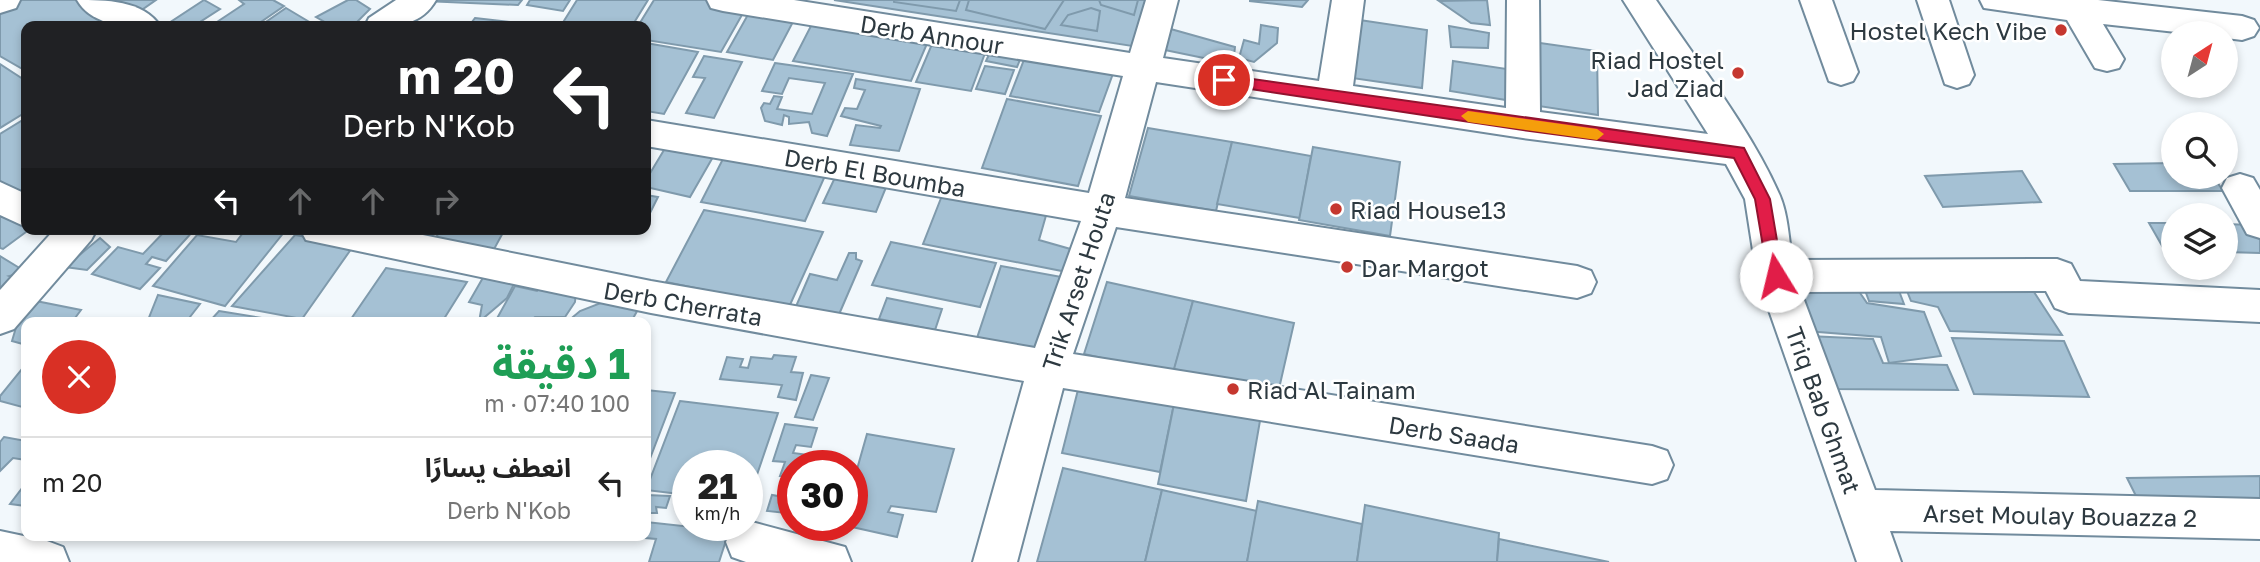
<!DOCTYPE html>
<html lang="ar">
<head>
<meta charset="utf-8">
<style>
  body { margin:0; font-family:"Golos Text","Noto Sans Arabic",sans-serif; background:#f6f6f6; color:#222; direction:rtl; height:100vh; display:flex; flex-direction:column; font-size:26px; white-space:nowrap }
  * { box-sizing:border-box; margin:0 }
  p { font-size:23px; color:#767676 }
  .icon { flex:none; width:38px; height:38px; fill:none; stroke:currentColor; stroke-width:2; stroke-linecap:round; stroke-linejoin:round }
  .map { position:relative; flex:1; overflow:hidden; direction:ltr }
  .sheet { position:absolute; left:21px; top:317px; width:630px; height:224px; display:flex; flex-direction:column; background:#fff; border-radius:14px; box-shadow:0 4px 10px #0003; direction:rtl }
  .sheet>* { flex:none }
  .banner { position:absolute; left:21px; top:21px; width:630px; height:214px; border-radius:14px; box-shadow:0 4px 10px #0003; direction:rtl; background:#202124; color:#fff; overflow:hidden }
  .needle { width:46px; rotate:36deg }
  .buttons { position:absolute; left:2161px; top:21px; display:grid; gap:14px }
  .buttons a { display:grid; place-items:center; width:77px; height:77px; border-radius:50%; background:#fff; box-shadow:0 4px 10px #0003; font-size:35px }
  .speed { position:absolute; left:672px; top:450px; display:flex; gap:14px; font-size:35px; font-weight:700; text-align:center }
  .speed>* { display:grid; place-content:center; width:91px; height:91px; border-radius:50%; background:#fff; box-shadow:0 4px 10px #0003; line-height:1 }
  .speed small { font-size:18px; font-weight:400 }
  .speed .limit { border:10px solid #d22; background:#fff; color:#111 }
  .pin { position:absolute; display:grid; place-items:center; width:60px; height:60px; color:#fff; margin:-30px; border:4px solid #fff; border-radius:50%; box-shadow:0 2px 7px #0007 }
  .me { position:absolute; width:77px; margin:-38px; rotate:351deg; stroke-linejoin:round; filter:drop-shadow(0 0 5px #0008) }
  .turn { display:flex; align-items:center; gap:24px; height:147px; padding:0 21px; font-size:32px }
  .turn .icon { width:91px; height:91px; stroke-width:2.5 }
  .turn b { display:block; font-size:49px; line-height:60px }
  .lanes { display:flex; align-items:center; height:66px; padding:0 21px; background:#0003; justify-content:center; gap:35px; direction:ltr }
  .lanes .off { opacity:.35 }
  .round { display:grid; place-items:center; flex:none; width:74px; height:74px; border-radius:37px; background:#f6f6f6 }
  .overview { display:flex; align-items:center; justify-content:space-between; height:119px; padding:0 21px }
  h1 { font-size:42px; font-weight:700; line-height:52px; color:#1e9e55 }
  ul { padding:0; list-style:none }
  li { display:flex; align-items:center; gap:21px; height:91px; padding:0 21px; border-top:2px solid #e0e0e0 }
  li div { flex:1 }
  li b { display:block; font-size:26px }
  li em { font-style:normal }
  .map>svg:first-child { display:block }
</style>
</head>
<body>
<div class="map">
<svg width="2260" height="562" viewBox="0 0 2260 562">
  <rect width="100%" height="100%" fill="#f2f8fc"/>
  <g fill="#a5c1d4" stroke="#7f9aac" stroke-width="2">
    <polygon points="15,0 82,0 130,26 26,26 26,71 0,56 0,9"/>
    <polygon points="104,0 156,0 133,16"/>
    <polygon points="204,0 220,9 197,24 201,26 174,26 169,23"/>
    <polygon points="239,0 273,0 284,6 255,26 211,26 244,4"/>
    <polygon points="348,0 356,0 370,9 353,26 332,26 316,17"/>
    <polygon points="427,0 522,0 518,5 424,1"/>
    <polygon points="530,0 570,0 563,11 527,5"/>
    <polygon points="577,0 648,0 632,26 562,24"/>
    <polygon points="654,0 710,0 747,6 721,52 646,40 646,26 638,26"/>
    <polygon points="834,0 1148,0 1132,46"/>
    <polygon points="894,0 960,0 956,11 894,2"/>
    <polygon points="969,0 1064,0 1045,29 966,10"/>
    <polygon points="1099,0 1138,0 1134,15 1101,5"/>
    <polygon points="1308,0 1302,7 1250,1 1250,0"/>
    <polygon points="1487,0 1490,25 1471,23 1439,1"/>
    <polygon points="286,8 316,26 260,26"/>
    <polygon points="1091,8 1100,11 1097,31 1061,25 1068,15"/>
    <polygon points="750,11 795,18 773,60 727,52"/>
    <polygon points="475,18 545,26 469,26"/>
    <polygon points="1353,19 1427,30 1422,88 1345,77"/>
    <polygon points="814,20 929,39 911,81 793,61"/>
    <polygon points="1261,25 1278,28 1277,43 1254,62 1239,58 1244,40 1259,44"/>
    <polygon points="1160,26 1235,47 1233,64 1155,48"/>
    <polygon points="1449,26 1489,33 1488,48 1451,47"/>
    <polygon points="935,37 988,45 971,91 916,82"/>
    <polygon points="1533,42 1597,51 1598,115 1532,105"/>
    <polygon points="646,43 698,52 664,114 646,111"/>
    <polygon points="993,46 1023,52 1017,67 986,61"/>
    <polygon points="1027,52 1115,68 1099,112 1010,96"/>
    <polygon points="704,56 742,62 714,118 686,113 705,78 693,77"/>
    <polygon points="1453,61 1507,69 1506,100 1450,91"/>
    <polygon points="775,63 853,74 827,136 812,133 809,122 789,124 789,117 784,115 782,125 765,121 761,108 764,103 770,104 774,96 782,97 777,109 812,114 825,83 789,78 782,94 762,91"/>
    <polygon points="0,64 26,81 26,112 0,128"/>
    <polygon points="985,66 1014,70 1005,94 976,89"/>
    <polygon points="856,79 920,89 899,151 850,145 856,125 880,128 881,126 841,116 845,108 857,109 865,90 854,88"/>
    <polygon points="1007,99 1101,116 1078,186 982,168"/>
    <polygon points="26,118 26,196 0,181 0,134"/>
    <polygon points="1148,128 1232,142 1216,211 1129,196"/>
    <polygon points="725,136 690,197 646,187 646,180 670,140"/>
    <polygon points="1232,142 1311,156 1300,218 1217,204"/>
    <polygon points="1313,147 1400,162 1390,236 1299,220"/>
    <polygon points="727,151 828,169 805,221 701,202"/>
    <polygon points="2174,163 2174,177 2214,177 2223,191 2130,191 2114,164"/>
    <polygon points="838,171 889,180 876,212 823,203"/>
    <polygon points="2022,171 2041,202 1943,207 1925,176"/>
    <polygon points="945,188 1049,205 1039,240 1074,250 1067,272 923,244"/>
    <polygon points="646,195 658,197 646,221"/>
    <polygon points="704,210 823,232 789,307 666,282"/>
    <polygon points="25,216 26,229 30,229 3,249 0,248 0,217"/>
    <polygon points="2149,223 2174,223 2174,251 2165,251"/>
    <polygon points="2226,224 2251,225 2260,240 2260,253 2226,252"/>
    <polygon points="164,229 195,229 166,261 152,257 146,264 160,268 140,289 92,274 118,247 143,254 166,230"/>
    <polygon points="246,229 285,231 225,306 153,286 197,235 236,242"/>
    <polygon points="441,229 505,229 493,251 434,241"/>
    <polygon points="295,235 354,245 302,319 232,306"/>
    <polygon points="100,238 110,247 87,270 65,267"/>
    <polygon points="891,242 996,263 980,307 872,285"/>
    <polygon points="849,253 856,253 856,259 862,261 837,319 794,311 810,274 837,280"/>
    <polygon points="0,256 26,272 9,276 19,281 0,297"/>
    <polygon points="1001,266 1067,278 1041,360 974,347"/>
    <polygon points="386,268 467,282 442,322 349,322"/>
    <polygon points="488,269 518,276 507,298 479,322 482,305 469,302"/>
    <polygon points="544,281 576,290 575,302 565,317 535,317 529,322 495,322 515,286 537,291"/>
    <polygon points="1107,282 1193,301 1173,374 1084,354"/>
    <polygon points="1862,282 1896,283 1904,304 1869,301"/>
    <polygon points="1905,286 2032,289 2062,335 1950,331 1938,307 1911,301"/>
    <polygon points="1794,289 1858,290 1867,303 1924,312 1941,356 1889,363 1881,337 1806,331"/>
    <polygon points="158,295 200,304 186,322 155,322 148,320"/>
    <polygon points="616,297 641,304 631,322 567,322 580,311"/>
    <polygon points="887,298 942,309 935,330 879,319"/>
    <polygon points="36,301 81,310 72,322 26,322 26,345 12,341 20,314"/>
    <polygon points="1193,301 1294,323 1278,393 1174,369"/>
    <polygon points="219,311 287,322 209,322"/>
    <polygon points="1808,336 1873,339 1883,363 1947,365 1958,390 1831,389"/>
    <polygon points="1952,338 2064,341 2089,397 1974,394"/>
    <polygon points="774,355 796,357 791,372 803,373 796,400 778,397 782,385 720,379 727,357 743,359 740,367 748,368 751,357 772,359"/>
    <polygon points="26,364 26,408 0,401 0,396"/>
    <polygon points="811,375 829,378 813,420 795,417"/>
    <polygon points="1080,382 1175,399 1160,472 1062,453"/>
    <polygon points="646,390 675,393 646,469"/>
    <polygon points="1175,399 1261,415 1246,501 1158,484"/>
    <polygon points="680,401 778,413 747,504 747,466 688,466 688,495 646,490"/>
    <polygon points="785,424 817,428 811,447 796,445 793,453 809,455 806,466 793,466 793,491 786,513 767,511 772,495 778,496 783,476 780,476 785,462 773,461"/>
    <polygon points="867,434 954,449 936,512 891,506 888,512 903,515 897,537 843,525 852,525 852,487"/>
    <polygon points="4,437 26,441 26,460 13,458 0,471 0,442"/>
    <polygon points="1063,468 1162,490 1145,562 1037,562"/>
    <polygon points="2260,476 2260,504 2141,506 2127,478"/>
    <polygon points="26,483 26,506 10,504"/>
    <polygon points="1162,490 1257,511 1247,562 1145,562"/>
    <polygon points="646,495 670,496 666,508 656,507 657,513 646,513"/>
    <polygon points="1258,501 1362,524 1357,562 1247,562"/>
    <polygon points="1365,505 1499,533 1497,562 1357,562"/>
    <polygon points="646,522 729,531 719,562 649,562 656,539 633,537 646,536"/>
    <polygon points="1499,539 1609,562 1497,562"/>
  </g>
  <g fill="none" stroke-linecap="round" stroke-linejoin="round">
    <g stroke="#718b9d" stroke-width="4">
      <g id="minor">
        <polygon points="0,0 20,0 16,8 0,13"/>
        <path d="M77 0C105 0 143 0 160 26 132 27 93 28 77 0Z"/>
        <path d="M396 0H436C420 28 393 26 365 26L369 18Z"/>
        <path d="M707 0H794L1130 53 1146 0H1178L1163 58 1319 81 1332 0H1364L1353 86 1506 108 1507 0H1539L1540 112 1708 134 1623 0H1656C1697 61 1751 129 1780 196 1788 215 1789 240 1792 260L2057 259 2071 264 2080 281 2260 290V322L2069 313 2055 308 2046 291 1801 292 1875 490 2260 499V539L1890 531 1901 562H1857L1757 276 1745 199 1726 164 1523 138 1156 82 1125 198 1577 266 1591 271 1596 282 1591 293 1577 298 1116 227 1073 354 1652 446 1667 451 1673 465 1667 479 1652 484 1063 388 1017 562H973L1024 381 651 313 306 240 300 229H393L651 281 1035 348 1081 221 646 146V120L1089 193 1123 76 723 11 711 8Z"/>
        <polygon points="1800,0 1832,0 1858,72 1853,81 1841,85 1829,81"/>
        <polygon points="1917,0 1949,0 1974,75 1969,84 1957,88 1945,84"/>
        <polygon points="1980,0 2098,0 2242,16 2254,20 2259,28 2254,36 2242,40 2226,38 2226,33 2185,33 2103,24 2124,59 2119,68 2107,71 2095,68 2067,20 1984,8"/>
        <polygon points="2240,174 2253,178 2260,190 2260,238 2247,234 2222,188 2227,178"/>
        <polygon points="0,182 26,194 26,227 0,215"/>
        <polygon points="55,229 97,229 91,240 14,329 0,334 0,290"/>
        <polygon points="748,521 845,547 851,562 746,562 732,557 726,542 732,527 747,525"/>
        <polygon points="0,531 47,541 63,547 69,562 0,562"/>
      </g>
    </g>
    <use href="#minor" fill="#fff" fill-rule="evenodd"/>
  </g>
  <polygon fill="#e11d48" stroke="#92132f" stroke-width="2" points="1224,75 1744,148 1770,199 1783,276 1776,283 1768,276 1755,199 1734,158 1523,130 1224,85 1217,80"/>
  <polygon fill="#f59e0b" points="1468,111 1597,129 1604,134 1597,140 1468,122 1461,116"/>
  <g fill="#c5372f" stroke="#fff" stroke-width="2.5">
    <circle cx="2061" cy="30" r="7"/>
    <circle cx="1738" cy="73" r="7"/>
    <circle cx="1336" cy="209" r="7"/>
    <circle cx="1347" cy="267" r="7"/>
    <circle cx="1233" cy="389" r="7"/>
  </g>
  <g text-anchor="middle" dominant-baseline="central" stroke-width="5" stroke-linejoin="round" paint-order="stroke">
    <g font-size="24" fill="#2d3940" stroke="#fff" text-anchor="start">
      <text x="2047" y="30" text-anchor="end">Hostel Kech Vibe</text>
      <text x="1724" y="59" text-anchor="end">Riad Hostel<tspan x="1724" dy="28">Jad Ziad</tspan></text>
      <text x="1350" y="209">Riad House13</text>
      <text x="1361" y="267">Dar Margot</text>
      <text x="1247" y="389">Riad Al Tainam</text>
    </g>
    <g font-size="24" fill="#2d3940" stroke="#fff">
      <text transform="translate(932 34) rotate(9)">Derb Annour</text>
      <text transform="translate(875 172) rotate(10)">Derb El Boumba</text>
      <text transform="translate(1078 281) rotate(-72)">Trik Arset Houta</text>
      <text transform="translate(683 303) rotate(10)">Derb Cherrata</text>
      <text transform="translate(1824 410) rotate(70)">Triq Bab Ghmat</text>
      <text transform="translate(1454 434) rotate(9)">Derb Saada</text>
      <text transform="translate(2060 515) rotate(1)">Arset Moulay Bouazza 2</text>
    </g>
  </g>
</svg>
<div class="buttons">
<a><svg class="needle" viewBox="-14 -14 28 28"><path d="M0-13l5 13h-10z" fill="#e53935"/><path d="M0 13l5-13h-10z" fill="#767676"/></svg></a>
<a><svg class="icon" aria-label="search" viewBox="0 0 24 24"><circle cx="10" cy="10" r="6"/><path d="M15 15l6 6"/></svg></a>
<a><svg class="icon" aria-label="layers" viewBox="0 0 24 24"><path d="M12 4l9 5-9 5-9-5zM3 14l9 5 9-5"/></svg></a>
</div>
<div class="speed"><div>21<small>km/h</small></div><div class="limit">30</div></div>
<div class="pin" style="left:1224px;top:80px;background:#d93025"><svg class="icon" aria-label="arrive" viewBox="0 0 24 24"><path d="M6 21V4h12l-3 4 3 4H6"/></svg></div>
<svg class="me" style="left:1776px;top:276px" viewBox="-20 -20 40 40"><circle r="19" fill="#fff"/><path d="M0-13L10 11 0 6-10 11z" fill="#e11d48"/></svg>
<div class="banner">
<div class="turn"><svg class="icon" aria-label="left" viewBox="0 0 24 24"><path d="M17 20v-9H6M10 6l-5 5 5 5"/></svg><div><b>20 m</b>Derb N'Kob</div></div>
<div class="lanes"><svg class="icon" aria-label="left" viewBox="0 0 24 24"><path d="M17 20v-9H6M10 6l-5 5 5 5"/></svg><svg class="icon off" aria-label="ahead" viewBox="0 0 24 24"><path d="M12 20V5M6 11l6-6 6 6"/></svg><svg class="icon off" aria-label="ahead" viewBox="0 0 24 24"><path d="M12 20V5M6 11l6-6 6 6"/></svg><svg class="icon off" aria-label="right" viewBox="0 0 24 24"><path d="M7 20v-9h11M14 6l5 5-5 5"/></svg></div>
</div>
<section class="sheet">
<div class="overview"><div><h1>1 دقيقة</h1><p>100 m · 07:40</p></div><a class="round" style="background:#d93025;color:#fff"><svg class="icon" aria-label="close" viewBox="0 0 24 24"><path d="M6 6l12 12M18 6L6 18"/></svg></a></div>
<ul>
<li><svg class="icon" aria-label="left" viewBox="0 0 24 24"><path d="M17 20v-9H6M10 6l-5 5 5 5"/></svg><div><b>انعطف يسارًا</b><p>Derb N'Kob</p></div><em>20 m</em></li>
</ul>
</section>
</div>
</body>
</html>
